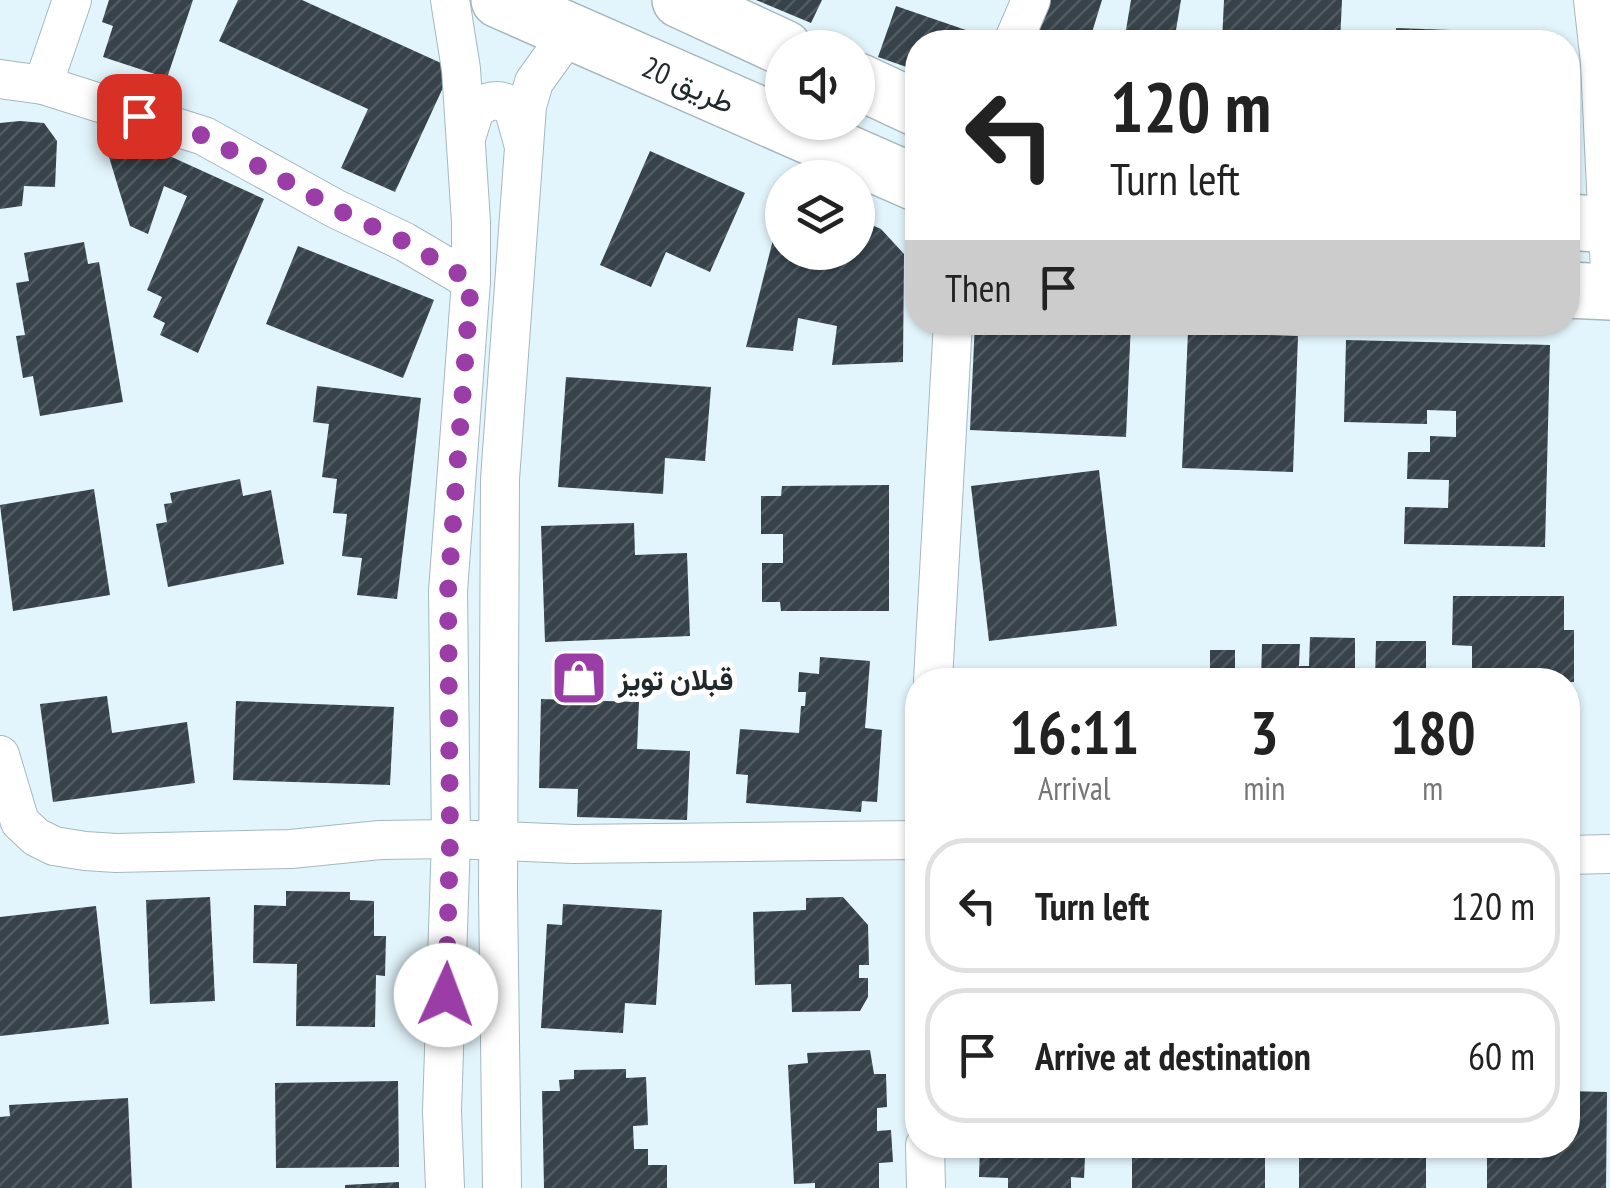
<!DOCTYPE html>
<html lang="en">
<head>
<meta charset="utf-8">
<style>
  body { margin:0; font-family:"PT Sans Narrow",Vazirmatn,sans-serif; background:#f6f6f6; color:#222; height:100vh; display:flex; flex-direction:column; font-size:38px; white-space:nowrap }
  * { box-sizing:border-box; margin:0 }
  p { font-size:32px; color:#767676 }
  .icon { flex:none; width:55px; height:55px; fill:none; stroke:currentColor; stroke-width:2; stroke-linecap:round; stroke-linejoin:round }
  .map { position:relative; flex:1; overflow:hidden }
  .side { position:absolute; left:905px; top:668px; width:675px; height:490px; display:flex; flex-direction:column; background:#fff; border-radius:40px; box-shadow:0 2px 8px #0004 }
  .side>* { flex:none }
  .top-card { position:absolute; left:905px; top:30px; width:675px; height:305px; border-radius:40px; box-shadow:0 2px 8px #0004; background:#fff; color:#222; overflow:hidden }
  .tools { position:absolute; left:765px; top:30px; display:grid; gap:20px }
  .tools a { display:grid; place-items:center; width:110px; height:110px; border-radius:50%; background:#fff; box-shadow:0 2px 8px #0004; font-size:50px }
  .pin { position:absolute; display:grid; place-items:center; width:85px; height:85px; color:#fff; margin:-42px; border-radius:20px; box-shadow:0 5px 15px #0006 }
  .me { position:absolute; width:110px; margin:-55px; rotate:2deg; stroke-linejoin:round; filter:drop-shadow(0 0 8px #0008) }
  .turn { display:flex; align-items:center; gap:35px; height:210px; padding:0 40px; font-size:45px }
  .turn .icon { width:130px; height:130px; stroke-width:2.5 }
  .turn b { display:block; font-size:70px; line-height:85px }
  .then { display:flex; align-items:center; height:95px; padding:0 40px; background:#0003; gap:20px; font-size:38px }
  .eta { display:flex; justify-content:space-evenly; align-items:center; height:170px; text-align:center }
  .eta b { font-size:60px; font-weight:600; line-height:70px }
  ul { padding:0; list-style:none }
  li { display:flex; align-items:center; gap:30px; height:135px; margin:0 20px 15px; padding:0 20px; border:5px solid #e0e0e0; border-radius:40px }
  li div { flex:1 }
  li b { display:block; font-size:38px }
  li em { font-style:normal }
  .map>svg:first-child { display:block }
</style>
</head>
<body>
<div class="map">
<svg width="1610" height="1188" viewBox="0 0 1610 1188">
  <defs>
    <pattern id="building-hatch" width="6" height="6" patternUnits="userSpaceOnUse" patternTransform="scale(2.5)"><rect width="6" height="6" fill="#37424b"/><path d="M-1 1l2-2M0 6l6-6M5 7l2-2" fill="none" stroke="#525b62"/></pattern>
  </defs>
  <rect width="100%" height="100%" fill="#e3f5fc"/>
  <g fill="url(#building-hatch)">
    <polygon points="109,0 193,0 167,78 103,57 113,26 102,22"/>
    <polygon points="238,0 302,0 452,68 395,192 341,168 368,109 219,41"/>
    <polygon points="756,0 822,0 811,23"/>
    <polygon points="1047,0 1102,0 1089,42 1034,42"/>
    <polygon points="1131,0 1181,0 1174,42 1124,42"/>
    <polygon points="1224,0 1342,0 1340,42 1222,42"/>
    <polygon points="896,6 992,39 991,42 918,42 918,71 878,57"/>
    <polygon points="1396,28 1558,34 1558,42 1395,42"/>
    <polygon points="20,121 44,123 57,141 55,187 24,186 22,206 0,209 0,123"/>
    <polygon points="121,134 264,199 198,353 160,335 165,323 153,317 162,297 147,290 187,196 164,186 148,234 130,226 109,157"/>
    <polygon points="650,151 745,193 710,272 666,252 651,287 600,265"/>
    <polygon points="781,208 782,252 858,252 858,219 881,229 904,254 903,362 832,365 837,326 798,318 793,351 746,347"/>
    <polygon points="84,242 88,264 99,262 123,402 40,416 33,376 23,378 16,336 25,335 16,283 29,281 24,253"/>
    <polygon points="298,246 434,300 403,378 266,324"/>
    <polygon points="975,322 1131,322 1126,437 970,430"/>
    <polygon points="1188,332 1298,336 1293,472 1182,468"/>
    <polygon points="1346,340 1550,345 1545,547 1404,544 1405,507 1448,508 1449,480 1407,479 1408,452 1430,452 1430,436 1456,437 1456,411 1427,410 1427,424 1344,422"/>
    <polygon points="566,377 711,387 705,461 665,458 663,494 558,487"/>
    <polygon points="317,386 421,398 397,599 357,595 362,558 342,556 347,514 333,513 337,479 322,477 329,424 313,422"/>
    <polygon points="1099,470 1117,626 989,641 971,486"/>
    <polygon points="240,479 243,496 271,490 284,564 168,587 156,524 167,522 164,504 172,503 170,493"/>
    <polygon points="889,485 889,611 781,611 780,602 762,602 762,563 783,563 783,534 761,534 761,496 781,496 782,486"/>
    <polygon points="94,489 110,595 13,611 0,505"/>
    <polygon points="634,523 635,555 687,553 690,636 545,642 541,526"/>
    <polygon points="1453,596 1564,596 1564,630 1574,630 1574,682 1472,680 1472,646 1452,645"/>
    <polygon points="1310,637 1355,638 1355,680 1261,680 1262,644 1300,644 1299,666 1309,666"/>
    <polygon points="1376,641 1426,641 1426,680 1375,680"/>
    <polygon points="1210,650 1235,650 1235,680 1198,680 1198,671 1210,670"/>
    <polygon points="820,657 870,661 865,728 882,730 877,802 862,801 861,812 746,803 748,775 736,774 740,729 799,733 801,706 805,706 806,692 798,692 799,672 819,674"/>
    <polygon points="107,696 112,733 187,722 195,783 53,802 40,704"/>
    <polygon points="541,699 639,702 637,749 690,751 687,820 577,817 578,789 539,788"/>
    <polygon points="236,701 394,707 390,785 233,780"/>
    <polygon points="286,891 350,892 350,900 374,901 374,936 386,936 385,976 376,975 375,1027 296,1026 297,964 253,963 254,905 286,906"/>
    <polygon points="210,897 215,1001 150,1004 146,900"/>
    <polygon points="843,897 868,925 869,965 859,965 859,978 868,978 868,997 860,1011 792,1012 791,984 755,985 753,912 806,910 806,898"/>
    <polygon points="563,904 662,910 656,1005 625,1003 623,1033 541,1028 547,924 562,925"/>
    <polygon points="96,906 109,1024 0,1036 0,917"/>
    <polygon points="870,1050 874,1074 886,1074 887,1107 877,1108 877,1131 891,1130 893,1162 879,1163 879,1188 815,1188 815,1183 794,1184 788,1065 808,1063 807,1053"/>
    <polygon points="626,1069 626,1078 646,1077 648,1125 633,1126 634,1149 648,1149 648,1165 667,1165 667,1188 544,1188 542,1091 560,1091 559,1080 574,1079 574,1070"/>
    <polygon points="398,1081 399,1167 276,1168 275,1083"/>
    <polygon points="1568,1091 1607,1092 1606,1188 1487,1188 1487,1145 1568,1145"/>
    <polygon points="128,1098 132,1188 0,1188 0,1117 10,1116 9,1105"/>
    <polygon points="980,1145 1080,1145 1080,1157 1085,1157 1084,1178 1071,1177 1071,1188 1008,1188 1008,1178 979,1177"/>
    <rect x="1132" y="1145" width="133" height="43"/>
    <rect x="1299" y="1145" width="127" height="43"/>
    <polygon points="399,1182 399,1188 345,1188 345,1185"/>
  </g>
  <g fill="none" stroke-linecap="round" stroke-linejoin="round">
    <g stroke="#a6b8be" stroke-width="40">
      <g id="street">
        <polyline points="1593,0 1600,63 1610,272"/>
        <polyline points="1013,42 1031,0"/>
        <polyline points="0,79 43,85 204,136 336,209 405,242 471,281"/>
        <polyline points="43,85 72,0"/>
        <path d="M466 138 475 109C488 100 499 97 513 107L523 143"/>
        <polyline points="933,680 953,322"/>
        <polyline points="0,755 20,822 36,837 54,846 85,851 116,853 291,849 380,840 451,839 573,844 918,840"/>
        <polyline points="1568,855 1610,854"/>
        <polyline points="925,1145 926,1188"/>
        <polyline points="445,1188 442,1111 451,839 448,591 471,281 471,222 461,69 450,0"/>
        <polyline points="502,1188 498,893 500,479 527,106 534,82 570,32"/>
      </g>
    </g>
    <g stroke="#a6b8be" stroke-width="58">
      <g id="secondary">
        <polyline points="499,0 918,184"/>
        <polyline points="680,0 784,48"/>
        <polyline points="858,81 918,109"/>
        <polyline points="1568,222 1610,225"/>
        <polyline points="1568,290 1610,292"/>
      </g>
    </g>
    <use href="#street" stroke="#fff" stroke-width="38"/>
    <use href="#secondary" stroke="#fff" stroke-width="55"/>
  </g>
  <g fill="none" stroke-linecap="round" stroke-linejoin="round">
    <polyline stroke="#9a3da7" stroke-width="18" stroke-dasharray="0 32.4" points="139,116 204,136 336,209 405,242 471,281 448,591 450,839 446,995"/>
  </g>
  <defs>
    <g id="shop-square" transform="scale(2.875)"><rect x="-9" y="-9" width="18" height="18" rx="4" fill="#9a3da7" stroke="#fff"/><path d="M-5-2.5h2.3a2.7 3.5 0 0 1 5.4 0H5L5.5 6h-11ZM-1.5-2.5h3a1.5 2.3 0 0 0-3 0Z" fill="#fff"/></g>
  </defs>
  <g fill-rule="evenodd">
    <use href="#shop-square" x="579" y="678"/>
  </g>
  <g text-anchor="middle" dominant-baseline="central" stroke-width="10" stroke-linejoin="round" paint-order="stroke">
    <g font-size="30" fill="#22292c" stroke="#fff">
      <text transform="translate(689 84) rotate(24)">طريق 20</text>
    </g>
    <g font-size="30" font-weight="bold" fill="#22292c" stroke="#fff" text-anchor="start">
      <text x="618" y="678">قبلان تويز</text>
    </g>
  </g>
</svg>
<div class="tools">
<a><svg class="icon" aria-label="sound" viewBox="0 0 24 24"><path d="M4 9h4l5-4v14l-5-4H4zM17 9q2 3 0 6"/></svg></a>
<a><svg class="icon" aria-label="layers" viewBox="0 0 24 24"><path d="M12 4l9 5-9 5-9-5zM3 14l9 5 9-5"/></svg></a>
</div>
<div class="pin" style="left:139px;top:116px;background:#d93025"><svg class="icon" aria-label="arrive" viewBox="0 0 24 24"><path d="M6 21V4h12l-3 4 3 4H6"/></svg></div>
<svg class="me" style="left:446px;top:995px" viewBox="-20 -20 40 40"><circle r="19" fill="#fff"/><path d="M0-13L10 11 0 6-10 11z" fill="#9a3da7"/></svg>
<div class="top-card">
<div class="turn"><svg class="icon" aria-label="left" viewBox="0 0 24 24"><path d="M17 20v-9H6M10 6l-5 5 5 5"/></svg><div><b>120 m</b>Turn left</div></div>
<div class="then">Then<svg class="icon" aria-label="arrive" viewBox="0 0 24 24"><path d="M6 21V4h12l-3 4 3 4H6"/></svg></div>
</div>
<section class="side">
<div class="eta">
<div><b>16:11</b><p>Arrival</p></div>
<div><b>3</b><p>min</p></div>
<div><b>180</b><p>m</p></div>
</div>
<ul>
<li><svg class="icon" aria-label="left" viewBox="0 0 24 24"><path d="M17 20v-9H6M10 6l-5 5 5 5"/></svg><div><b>Turn left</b></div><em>120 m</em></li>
<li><svg class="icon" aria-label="arrive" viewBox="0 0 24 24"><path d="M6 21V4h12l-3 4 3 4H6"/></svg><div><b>Arrive at destination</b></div><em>60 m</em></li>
</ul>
</section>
</div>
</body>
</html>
